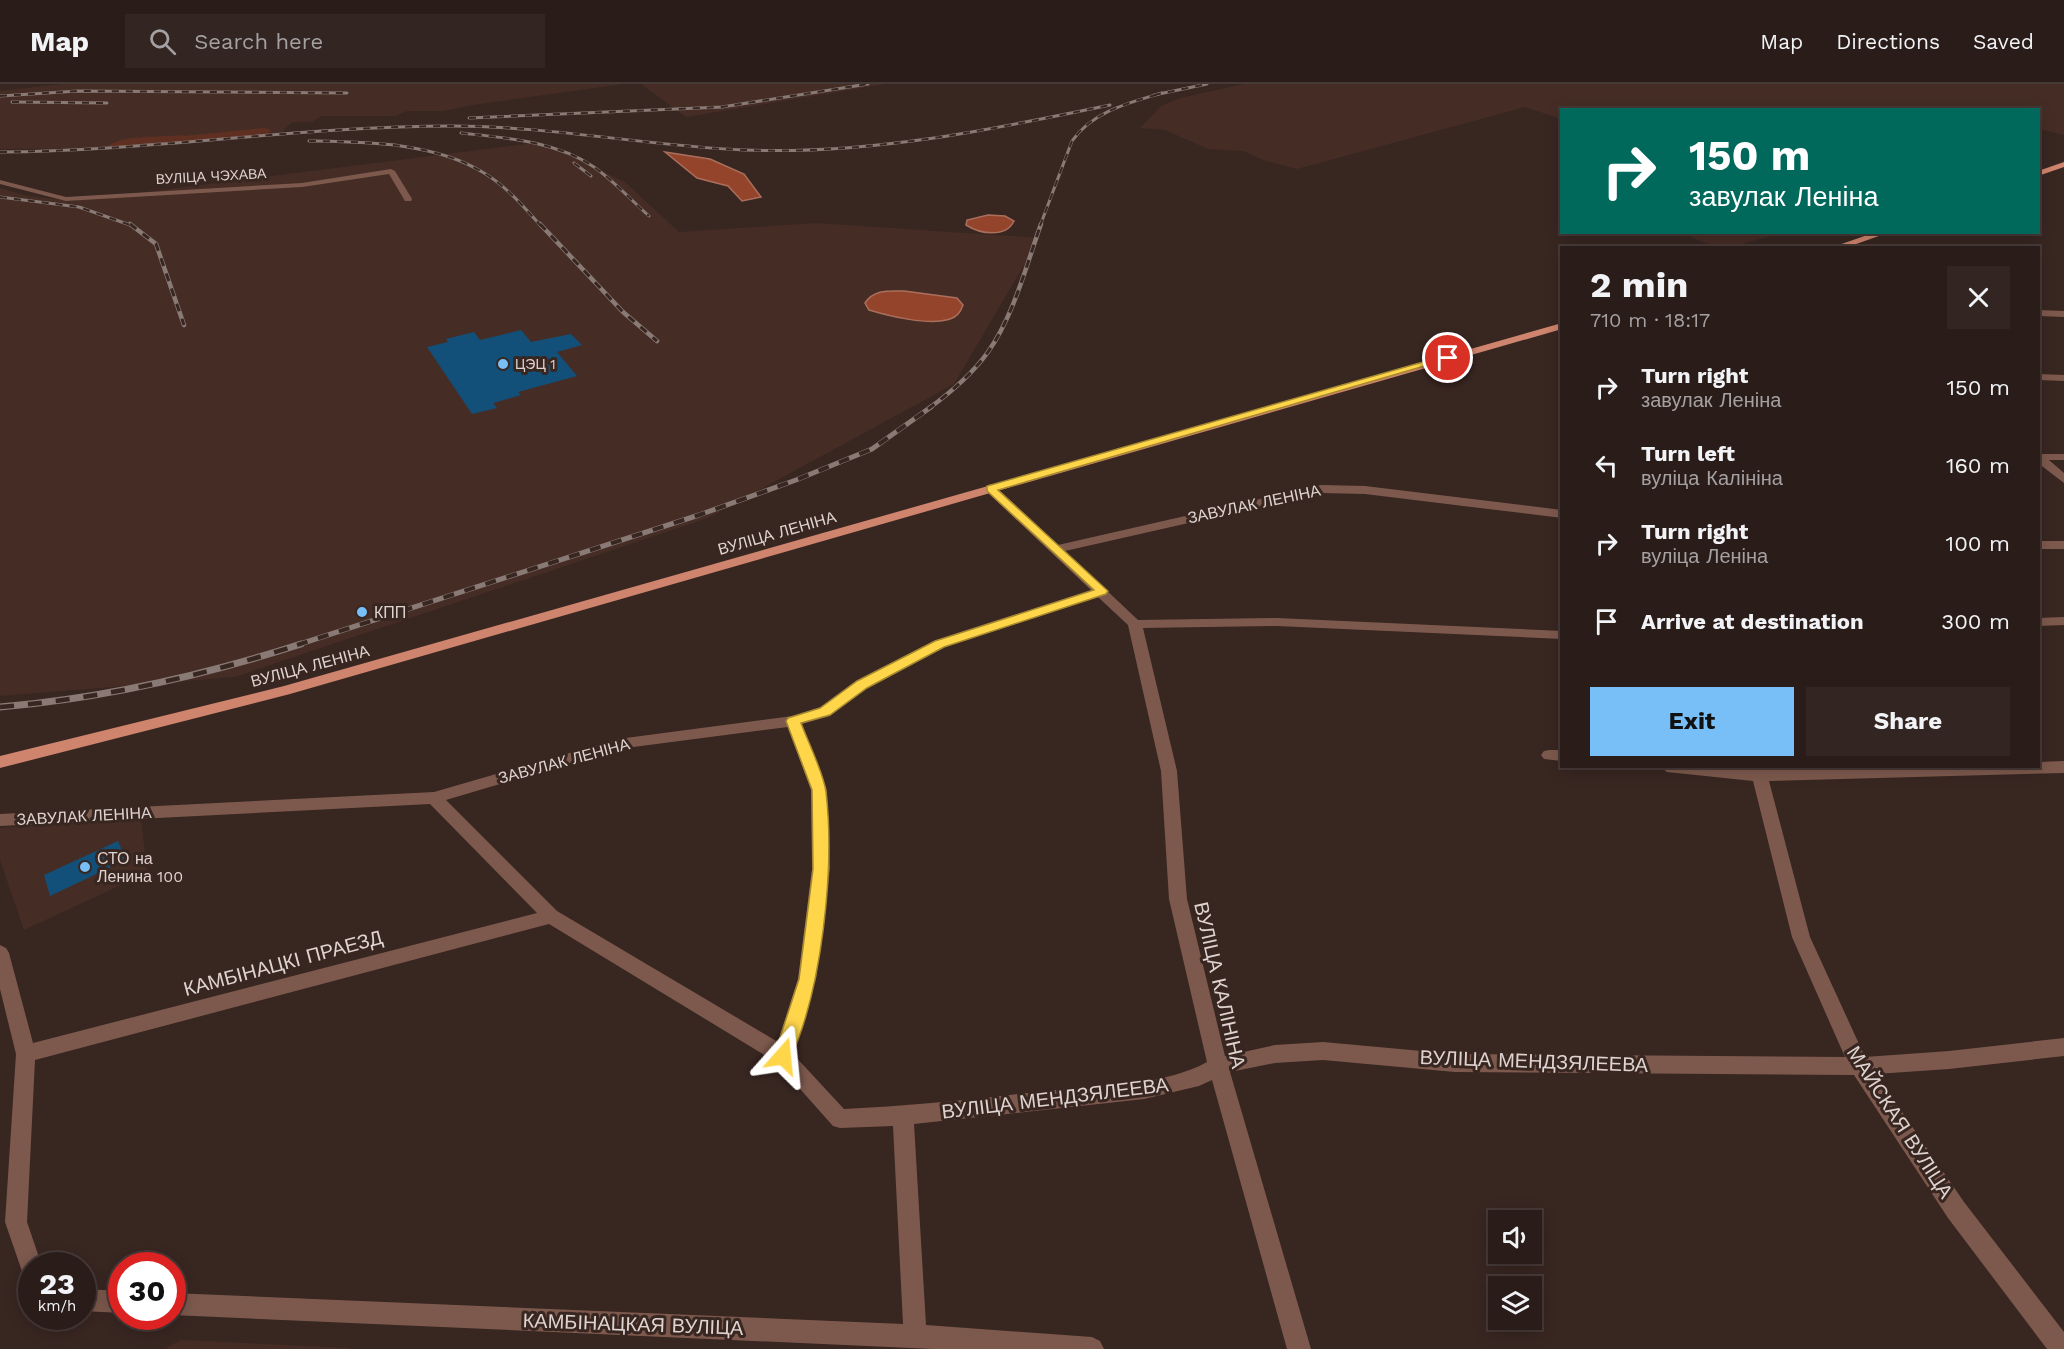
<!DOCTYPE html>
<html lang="en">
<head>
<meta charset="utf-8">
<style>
  body { margin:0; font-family:"Work Sans",sans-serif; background:#322522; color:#f1f3f6; height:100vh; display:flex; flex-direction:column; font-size:22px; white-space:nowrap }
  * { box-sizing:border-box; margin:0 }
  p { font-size:20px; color:#a5a1a2 }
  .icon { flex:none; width:33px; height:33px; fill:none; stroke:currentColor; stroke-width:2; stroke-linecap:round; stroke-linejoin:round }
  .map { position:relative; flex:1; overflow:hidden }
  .drawer { position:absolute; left:1560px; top:162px; width:480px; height:522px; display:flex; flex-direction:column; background:#2a1c19; border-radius:0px; box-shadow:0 3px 15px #0003,0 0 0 2px #463a38 }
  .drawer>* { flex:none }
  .guide { position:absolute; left:1560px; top:24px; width:480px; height:126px; border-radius:0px; box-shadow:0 3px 15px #0003,0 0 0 2px #463a38; background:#00695c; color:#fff; overflow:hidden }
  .tools { position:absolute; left:1488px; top:1126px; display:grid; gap:12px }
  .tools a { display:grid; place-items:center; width:54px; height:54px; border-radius:0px; background:#2a1c19; box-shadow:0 3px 15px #0003,0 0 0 2px #463a38; font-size:30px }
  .speed { position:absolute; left:18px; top:1168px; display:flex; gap:12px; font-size:30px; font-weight:700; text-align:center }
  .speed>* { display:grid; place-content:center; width:78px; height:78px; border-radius:50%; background:#2a1c19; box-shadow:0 3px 15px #0003,0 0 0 2px #463a38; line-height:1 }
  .speed small { font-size:15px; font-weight:400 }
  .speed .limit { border:9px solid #d22; background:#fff; color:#111 }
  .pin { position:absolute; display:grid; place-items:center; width:51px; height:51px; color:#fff; margin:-26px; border:3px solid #fff; border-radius:50%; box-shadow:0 2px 6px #0007 }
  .me { position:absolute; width:66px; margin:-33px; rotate:18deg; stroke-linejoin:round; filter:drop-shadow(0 0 4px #0008) }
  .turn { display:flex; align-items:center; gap:21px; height:126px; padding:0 30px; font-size:27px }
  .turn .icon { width:78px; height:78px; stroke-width:2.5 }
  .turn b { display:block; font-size:42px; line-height:51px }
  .round { display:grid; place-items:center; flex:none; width:63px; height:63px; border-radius:0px; background:#322522 }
  .summary { display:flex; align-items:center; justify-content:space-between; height:102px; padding:0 30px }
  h1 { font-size:36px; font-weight:700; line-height:45px }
  .button { display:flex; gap:12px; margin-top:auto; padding:12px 30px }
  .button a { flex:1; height:69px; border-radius:0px; background:#78bff7; color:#111; font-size:24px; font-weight:700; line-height:69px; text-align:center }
  .button a+a { background:#322522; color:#f1f3f6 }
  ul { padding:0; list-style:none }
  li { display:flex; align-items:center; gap:18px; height:78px; padding:0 30px }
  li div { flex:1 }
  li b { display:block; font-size:22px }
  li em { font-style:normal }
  header { display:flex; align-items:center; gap:36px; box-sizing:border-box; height:84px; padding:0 30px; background:#2a1c19; border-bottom:2px solid #463a38 }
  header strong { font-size:28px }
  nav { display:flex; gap:33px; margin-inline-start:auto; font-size:21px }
  .search { width:420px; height:54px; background:#322522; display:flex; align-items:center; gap:15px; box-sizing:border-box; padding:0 21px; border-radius:0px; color:#a5a1a2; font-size:22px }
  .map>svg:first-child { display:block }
</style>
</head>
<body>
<header>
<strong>Map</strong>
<div class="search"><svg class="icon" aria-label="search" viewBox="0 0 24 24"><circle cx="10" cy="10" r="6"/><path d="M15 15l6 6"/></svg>Search here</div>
<nav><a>Map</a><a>Directions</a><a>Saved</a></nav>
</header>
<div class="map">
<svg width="2064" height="1265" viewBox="0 0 2064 1265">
  <rect width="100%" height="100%" fill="#382621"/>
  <g fill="#452d25">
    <polygon points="62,0 623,0 473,21 444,27 407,27 396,32 322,32 312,38 292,38 282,48 177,60 126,64 0,65 0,7"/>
    <polygon points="641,0 886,0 686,33"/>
    <polygon points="1244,0 2064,0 2064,51 2039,45 2038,26 1562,26 1561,35 1525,23 1297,85 1266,77 1243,67 1208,65 1165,46 1140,44 1161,22 1180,14"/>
    <polygon points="541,58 625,98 679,148 816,139 1040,154 954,300 708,434 235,593 0,612 0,104 28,112 74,117"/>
    <polygon points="1681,149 1681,148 1780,149 1736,162 1708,160"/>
    <polygon points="141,735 147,789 24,846 0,776 0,744"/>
    <polygon points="181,1256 348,1264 354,1265 165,1265"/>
  </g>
  <path fill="#5f3021" d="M264 44 271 46 268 50 152 62H108C125 50 159 54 180 51L185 52Z"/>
  <g fill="#94442b" stroke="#aa6f5c" stroke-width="1.5">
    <polygon points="665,68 710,75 744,90 761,113 742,117 728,102 697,94"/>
    <path d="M988 131 1005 132 1014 137C1006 154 980 150 966 141L967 136Z"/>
    <path d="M904 207 957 214 963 221C961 227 957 233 950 235 929 242 889 232 869 226L865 219C874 205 889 207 904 207Z"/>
  </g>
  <g fill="#12507a">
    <polygon points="521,246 531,258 571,250 582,261 557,268 577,292 518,308 521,311 493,319 497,324 472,330 427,263 448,258 446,255 474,248 480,256"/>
    <polygon points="118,757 126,776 50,812 44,791"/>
  </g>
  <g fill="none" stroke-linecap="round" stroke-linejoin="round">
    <g fill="#7d594d" fill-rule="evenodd">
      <polygon points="391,85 395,87 412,115 411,117 405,117 389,90 302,103 66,117 0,100 0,96 66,113 302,99"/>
      <polygon points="2038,226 2064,227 2064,233 2038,232"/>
      <polygon points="2038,290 2064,291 2064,297 2038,296"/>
      <polygon points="2038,370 2064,370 2064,376 2049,376 2064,389 2064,399 2038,379"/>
      <path d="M990 400 994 401 1058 461 1321 401 1365 402 1562 426V434L1365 410 1321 409 1065 467 1138 536 1277 534 1562 547V555L1277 542 1143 544 1177 687 1187 815 1225 972 1275 961 1323 958 1455 970 1845 973 1792 853 1753 697 1667 688 1659 682H1725L1750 685 1749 682H1765L1766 686 1891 682H2038V678L2064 677V689L1769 697 1810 853 1865 973 1949 967 2064 954V972L1949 985 1876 990 1964 1118 2064 1248V1265H2047L1948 1134 1854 991 1455 988 1323 976 1275 979 1230 988 1311 1265H1287L1212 996 1199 1002 1144 1015 914 1040 926 1241 1092 1253 1100 1257 1104 1265H933L172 1231V1209L903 1240 893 1042 840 1044 833 1042 776 978 549 840 35 976 27 1138 42 1182H32V1196L24 1193 5 1138 16 970 0 905V861L6 864 9 869 33 959 537 829 430 720 0 742V730L434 708 618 655 793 632 820 624 857 597 935 557 1091 506 986 407 984 404ZM1098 513 1128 541 1161 687 1169 815 1207 978C1168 1000 1108 1001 1064 1005 991 1013 918 1022 844 1025L793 970 816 895 830 785 827 706 802 640 830 632 867 603 945 563ZM788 643 811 706 812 785 798 895 778 958 557 827 446 716 618 665Z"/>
      <rect x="2038" y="457" width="26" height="8"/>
      <polygon points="2064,533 2064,541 2038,542 2038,534"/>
      <polygon points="1549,666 1562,666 1562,677 1544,675 1541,671 1544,667"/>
      <polygon points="82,1205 122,1207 122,1229 82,1227"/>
    </g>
    <g fill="#ce846d" fill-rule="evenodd">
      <polygon points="2064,78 2064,83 2038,92 2038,87"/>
      <polygon points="1876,148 1890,148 1845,164 1830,164"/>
      <polygon points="1562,239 1562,245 290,610 0,684 0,672 284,602"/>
    </g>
    <g stroke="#897a76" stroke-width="3">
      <g id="rail-far3">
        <polyline points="1154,11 1207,0"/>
        <polyline points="0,12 78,7 347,9"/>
        <polyline points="12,18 107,19"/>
        <polyline points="469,34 722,23 868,0"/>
        <path d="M461 49C506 54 556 57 594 83 614 97 631 116 649 132"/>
        <path d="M309 57C366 58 434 58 484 89 506 102 524 123 541 142"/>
        <path d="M0 68C152 67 302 42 453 42 551 42 647 62 744 66 868 71 990 46 1110 21"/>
        <polyline points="574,79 591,92"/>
        <polyline points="0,113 79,123 133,142"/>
        <path d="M1040 142 1072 57C1093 27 1129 19 1162 9"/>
      </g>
    </g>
    <g stroke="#897a76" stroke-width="4.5">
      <g id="rail-far2">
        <polyline points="130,140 156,160 184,241"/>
        <polyline points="540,140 623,228 657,257"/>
        <path d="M928 325C950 309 973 289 988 268 1014 231 1026 182 1041 140"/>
      </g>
    </g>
    <g stroke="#897a76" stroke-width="5">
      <polyline id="rail-far1" points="297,561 699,431 796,396 872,365 931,323"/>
    </g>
    <g stroke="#897a76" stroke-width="7">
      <path id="rail" d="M0 623C105 614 202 592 301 560"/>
    </g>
    <use href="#rail-far3" stroke="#382621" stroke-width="2" stroke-dasharray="7" stroke-linecap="butt"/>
    <use href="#rail-far2" stroke="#382621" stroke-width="3" stroke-dasharray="8" stroke-linecap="butt"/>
    <use href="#rail-far1" stroke="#382621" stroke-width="4" stroke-dasharray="11" stroke-linecap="butt"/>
    <use href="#rail" stroke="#382621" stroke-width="4.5" stroke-dasharray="14" stroke-linecap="butt"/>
  </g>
  <path fill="#ffd54a" stroke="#a68a30" stroke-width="1.5" d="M1444 272 1452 274 998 406 1108 507 1106 510 944 563 867 604 830 631 801 639C808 658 824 690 826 708 835 785 822 908 789 977L783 980 777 977 774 972 799 895 813 785 812 706 786 637 788 634 820 624 857 597 935 557 1094 506 987 407V402Z"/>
  <g fill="#78bff7" stroke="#382621" stroke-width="2">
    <circle cx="503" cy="280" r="6"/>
    <circle cx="362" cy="528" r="6"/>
    <circle cx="85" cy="783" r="6"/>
  </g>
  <g text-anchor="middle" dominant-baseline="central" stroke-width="6" stroke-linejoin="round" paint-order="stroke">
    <g font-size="14" fill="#dfd3d0" stroke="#382621">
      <text transform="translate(211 92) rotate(-3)">ВУЛІЦА ЧЭХАВА</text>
    </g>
    <g font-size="14" fill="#dfd3d0" stroke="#382621" text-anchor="start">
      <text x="515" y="280">ЦЭЦ 1</text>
    </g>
    <g font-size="16" fill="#dfd3d0" stroke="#382621">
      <text transform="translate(1254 420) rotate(-12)">ЗАВУЛАК ЛЕНІНА</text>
      <text transform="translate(777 449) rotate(-16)">ВУЛІЦА ЛЕНІНА</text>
      <text transform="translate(310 582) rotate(-15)">ВУЛІЦА ЛЕНІНА</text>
      <text transform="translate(564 677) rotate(-15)">ЗАВУЛАК ЛЕНІНА</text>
      <text transform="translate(84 732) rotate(-3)">ЗАВУЛАК ЛЕНІНА</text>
    </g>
    <g font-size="16" fill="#dfd3d0" stroke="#382621" text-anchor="start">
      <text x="374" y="528">КПП</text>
      <text x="97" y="774">СТО на<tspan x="97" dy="18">Ленина 100</tspan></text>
    </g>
    <g font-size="20" fill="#dfd3d0" stroke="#382621">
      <text transform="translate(283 879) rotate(-15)">КАМБІНАЦКІ ПРАЕЗД</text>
      <text transform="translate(1220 901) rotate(77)">ВУЛІЦА КАЛІНІНА</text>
      <text transform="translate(1534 977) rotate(2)">ВУЛІЦА МЕНДЗЯЛЕЕВА</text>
      <text transform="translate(1055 1014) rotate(-7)">ВУЛІЦА МЕНДЗЯЛЕЕВА</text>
      <text transform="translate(1900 1038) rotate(57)">МАЙСКАЯ ВУЛІЦА</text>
      <text transform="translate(633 1240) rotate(2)">КАМБІНАЦКАЯ ВУЛІЦА</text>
    </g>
  </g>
</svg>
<div class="tools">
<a><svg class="icon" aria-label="sound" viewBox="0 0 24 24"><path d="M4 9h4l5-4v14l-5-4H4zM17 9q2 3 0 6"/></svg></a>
<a><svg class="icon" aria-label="layers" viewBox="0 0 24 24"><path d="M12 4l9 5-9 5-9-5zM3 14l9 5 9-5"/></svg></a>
</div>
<div class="speed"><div>23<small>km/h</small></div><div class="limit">30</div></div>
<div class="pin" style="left:1448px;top:274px;background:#d93025"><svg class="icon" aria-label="arrive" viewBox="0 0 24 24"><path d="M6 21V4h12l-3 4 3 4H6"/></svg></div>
<svg class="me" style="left:783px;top:972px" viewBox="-20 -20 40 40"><path d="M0-17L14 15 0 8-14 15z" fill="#ffd54a" stroke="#fff" stroke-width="4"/></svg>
<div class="guide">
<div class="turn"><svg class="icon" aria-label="right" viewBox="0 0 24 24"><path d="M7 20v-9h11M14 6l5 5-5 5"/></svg><div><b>150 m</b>завулак Леніна</div></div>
</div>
<section class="drawer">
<div class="summary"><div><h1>2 min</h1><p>710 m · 18:17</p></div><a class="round"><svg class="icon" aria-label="close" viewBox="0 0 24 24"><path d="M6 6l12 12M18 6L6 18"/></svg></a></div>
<ul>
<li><svg class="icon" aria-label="right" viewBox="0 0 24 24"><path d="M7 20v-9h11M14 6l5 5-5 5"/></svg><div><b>Turn right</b><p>завулак Леніна</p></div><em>150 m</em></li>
<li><svg class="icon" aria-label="left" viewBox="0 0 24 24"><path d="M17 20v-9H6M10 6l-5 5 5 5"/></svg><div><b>Turn left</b><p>вуліца Калініна</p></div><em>160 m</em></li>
<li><svg class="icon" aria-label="right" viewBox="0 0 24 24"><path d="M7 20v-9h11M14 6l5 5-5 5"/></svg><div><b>Turn right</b><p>вуліца Леніна</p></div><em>100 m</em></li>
<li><svg class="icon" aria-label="arrive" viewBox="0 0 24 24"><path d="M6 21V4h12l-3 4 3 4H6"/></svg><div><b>Arrive at destination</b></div><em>300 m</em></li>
</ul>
<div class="button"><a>Exit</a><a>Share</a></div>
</section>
</div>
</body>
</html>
